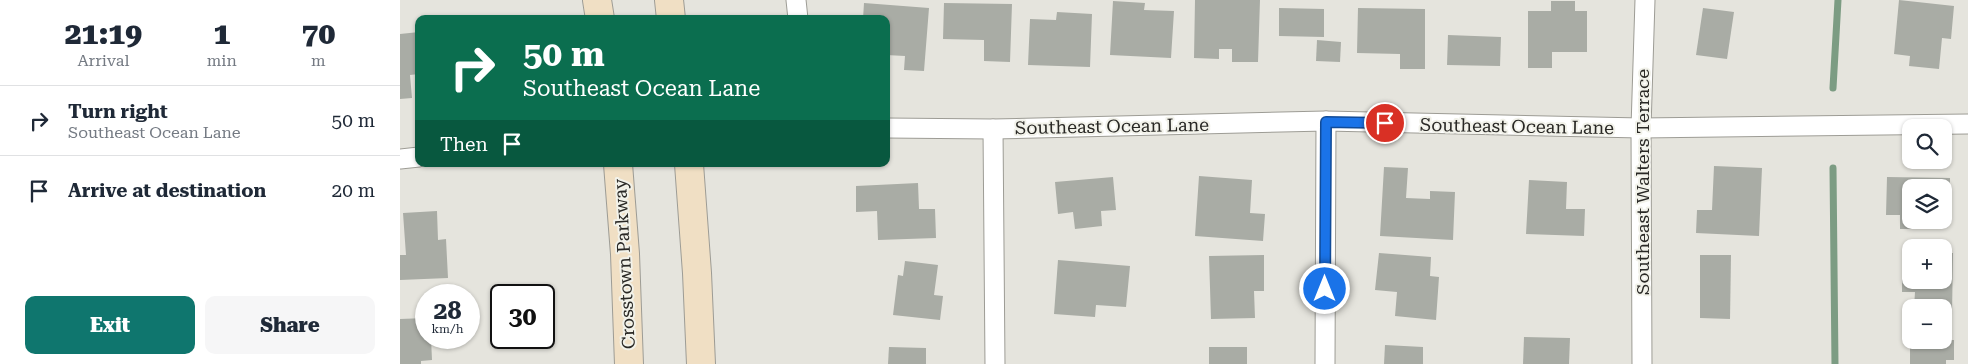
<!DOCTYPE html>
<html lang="en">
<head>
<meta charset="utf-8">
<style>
  body { margin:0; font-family:"Roboto Serif",serif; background:#f6f6f7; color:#1f2937; height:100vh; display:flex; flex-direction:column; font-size:19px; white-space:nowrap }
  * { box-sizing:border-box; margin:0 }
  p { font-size:16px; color:#747a83 }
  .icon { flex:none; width:28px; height:28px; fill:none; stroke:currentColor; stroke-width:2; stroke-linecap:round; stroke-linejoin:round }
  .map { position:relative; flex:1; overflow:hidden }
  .sheet { display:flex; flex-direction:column; background:#fff; width:400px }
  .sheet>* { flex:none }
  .guide { position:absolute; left:15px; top:15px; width:475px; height:152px; border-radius:10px; box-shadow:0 1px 4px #0004; background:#0b6e4f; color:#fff; overflow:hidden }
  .buttons { position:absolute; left:1502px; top:119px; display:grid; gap:10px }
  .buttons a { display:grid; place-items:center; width:50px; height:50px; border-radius:10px; background:#fff; box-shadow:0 1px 4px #0004; font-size:25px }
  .speed { position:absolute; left:15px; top:284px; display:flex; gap:10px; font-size:25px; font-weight:700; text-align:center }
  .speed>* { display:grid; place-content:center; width:65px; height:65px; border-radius:50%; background:#fff; box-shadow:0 1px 4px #0004; line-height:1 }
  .speed small { font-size:12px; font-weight:400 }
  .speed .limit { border:2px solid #111; border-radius:8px; background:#fff; color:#111 }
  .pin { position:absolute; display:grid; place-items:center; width:42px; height:42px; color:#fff; margin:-21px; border:2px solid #fff; border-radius:50%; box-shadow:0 1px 5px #0007 }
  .me { position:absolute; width:55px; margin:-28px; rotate:0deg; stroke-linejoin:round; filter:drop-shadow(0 0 4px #0008) }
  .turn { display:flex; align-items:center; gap:18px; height:105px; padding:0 25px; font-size:22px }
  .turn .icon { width:65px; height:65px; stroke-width:2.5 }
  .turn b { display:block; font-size:35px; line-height:42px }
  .then { display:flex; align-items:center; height:48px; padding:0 25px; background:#0003; gap:10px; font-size:19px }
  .eta { display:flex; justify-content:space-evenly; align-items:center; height:85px; text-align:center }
  .eta b { font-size:30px; font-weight:800; line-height:35px }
  .action { display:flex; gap:10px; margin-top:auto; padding:10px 25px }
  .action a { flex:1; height:58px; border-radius:10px; background:#0f766e; color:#fff; font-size:20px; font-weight:800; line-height:58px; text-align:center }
  .action a+a { background:#f6f6f7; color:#1f2937 }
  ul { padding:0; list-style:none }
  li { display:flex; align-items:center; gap:15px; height:70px; padding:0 25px; border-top:1px solid #e0e1e3 }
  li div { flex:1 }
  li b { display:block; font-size:19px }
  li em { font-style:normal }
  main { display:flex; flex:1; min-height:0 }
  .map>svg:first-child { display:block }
</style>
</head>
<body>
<main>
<section class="sheet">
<div class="eta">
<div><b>21:19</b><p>Arrival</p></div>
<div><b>1</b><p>min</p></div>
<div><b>70</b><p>m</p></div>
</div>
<ul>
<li><svg class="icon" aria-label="right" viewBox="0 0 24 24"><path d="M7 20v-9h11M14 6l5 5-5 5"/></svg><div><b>Turn right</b><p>Southeast Ocean Lane</p></div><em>50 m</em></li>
<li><svg class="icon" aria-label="arrive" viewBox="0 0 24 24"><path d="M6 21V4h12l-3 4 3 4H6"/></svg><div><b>Arrive at destination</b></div><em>20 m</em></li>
</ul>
<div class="action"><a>Exit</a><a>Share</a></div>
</section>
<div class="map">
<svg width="1568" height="364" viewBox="0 0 1568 364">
  <rect width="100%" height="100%" fill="#e5e4dd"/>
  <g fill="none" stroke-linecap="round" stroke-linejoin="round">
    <g stroke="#7c9c83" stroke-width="7">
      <polyline points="1433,88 1438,0"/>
      <polyline points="1433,168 1435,364"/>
    </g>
  </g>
  <g fill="#a9aca5">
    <polygon points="795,0 860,0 858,62 832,62 832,49 819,49 819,59 794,58"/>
    <polygon points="1499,0 1554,6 1551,39 1542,38 1539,69 1509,66 1510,56 1494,54"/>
    <polygon points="713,1 745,3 744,10 774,11 771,58 710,55"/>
    <polygon points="1151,1 1175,1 1175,11 1187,11 1187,52 1152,52 1152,68 1128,68 1128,11 1151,11"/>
    <polygon points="464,3 529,8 524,71 504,70 505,56 486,55 486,19 463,19"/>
    <polygon points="544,3 612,4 610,62 584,61 584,40 543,39"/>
    <polygon points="879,8 924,9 924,37 879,36"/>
    <polygon points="958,8 1025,9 1025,69 1000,69 1000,54 957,53"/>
    <polygon points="1303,8 1334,12 1327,59 1296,55"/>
    <polygon points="657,12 692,14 690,67 628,65 630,19 656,20"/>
    <polygon points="19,32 19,74 10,75 12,98 0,99 0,34"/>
    <polygon points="1048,35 1101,37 1100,66 1047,65"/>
    <polygon points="917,40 941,42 940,62 916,61"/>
    <polygon points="1314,166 1362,168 1359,236 1296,233 1297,210 1312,210"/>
    <polygon points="984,167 1008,168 1006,198 1030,199 1030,191 1055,192 1053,240 980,236"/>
    <polygon points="799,176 852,180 850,213 865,214 863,241 795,236"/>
    <polygon points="713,177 716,210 701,211 702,226 675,229 673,212 658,214 655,182"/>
    <polygon points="1487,177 1550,178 1550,217 1544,217 1544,188 1511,188 1511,220 1524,220 1524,229 1500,229 1500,215 1486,215"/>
    <polygon points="1129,180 1167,182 1166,209 1185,209 1184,236 1126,234"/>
    <polygon points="518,183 519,209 535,209 536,238 478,240 477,211 456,212 456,186"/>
    <polygon points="37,211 38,240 46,239 48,278 0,280 0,255 6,255 3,213"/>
    <polygon points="979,253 1031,257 1030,276 1039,277 1036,320 995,316 997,292 975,290"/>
    <polygon points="1544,253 1553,253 1552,316 1544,315 1544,308 1514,308 1515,292 1502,292 1502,268 1511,268 1511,280 1544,280"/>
    <polygon points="864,255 864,291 854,291 855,318 811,319 809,256"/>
    <polygon points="1300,255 1331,255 1330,319 1300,318"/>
    <polygon points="658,260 730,266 726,307 696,305 695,317 654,314"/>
    <polygon points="505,261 538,265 534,295 543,296 540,320 493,315 498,275 503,276"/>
    <polygon points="26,318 26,338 31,338 32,360 21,361 21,364 0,364 0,319"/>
    <polygon points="1124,337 1170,338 1169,364 1123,364"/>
    <polygon points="1510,340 1554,340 1554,360 1546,360 1546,364 1510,364"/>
    <polygon points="985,345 1023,347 1023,364 984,364"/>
    <polygon points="489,347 526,348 526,364 488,364"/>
    <rect x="809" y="347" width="38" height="17"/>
  </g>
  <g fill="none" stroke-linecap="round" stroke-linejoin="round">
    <g stroke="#9d9c95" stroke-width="21">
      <g id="street">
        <polyline points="396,0 398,19"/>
        <polyline points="486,128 593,129 926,121 1241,128 1568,124"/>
        <polyline points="593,129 595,364"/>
        <polyline points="0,159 19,157"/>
        <polyline points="925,364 926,121"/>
        <polyline points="1242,364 1241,128 1245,0"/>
      </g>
    </g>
    <g stroke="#9d9c95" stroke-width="30">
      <g id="secondary">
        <polyline points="197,0 200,19"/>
        <polyline points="269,0 271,19"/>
        <polyline points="218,164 225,254 229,364"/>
        <polyline points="289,164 297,273 301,364"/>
      </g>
    </g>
    <use href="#street" stroke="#fff" stroke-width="19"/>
    <use href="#secondary" stroke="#f0dfc4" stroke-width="28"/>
  </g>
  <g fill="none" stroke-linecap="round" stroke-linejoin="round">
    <g stroke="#114b97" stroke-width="12">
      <polyline id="route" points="925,289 926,122 985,123"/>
    </g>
    <use href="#route" stroke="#1a73e8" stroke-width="9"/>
  </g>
  <g text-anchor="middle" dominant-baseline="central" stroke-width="4" stroke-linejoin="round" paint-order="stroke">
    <g font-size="18" fill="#292825" stroke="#f2f2ea">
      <text transform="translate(712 126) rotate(-1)">Southeast Ocean Lane</text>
      <text transform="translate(1117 126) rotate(1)">Southeast Ocean Lane</text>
      <text transform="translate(1242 182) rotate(-90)">Southeast Walters Terrace</text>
      <text transform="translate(224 264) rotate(-93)">Crosstown Parkway</text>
    </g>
  </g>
</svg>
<div class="buttons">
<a><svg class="icon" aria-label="search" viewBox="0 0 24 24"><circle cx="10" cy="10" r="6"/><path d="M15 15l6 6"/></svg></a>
<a><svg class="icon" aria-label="layers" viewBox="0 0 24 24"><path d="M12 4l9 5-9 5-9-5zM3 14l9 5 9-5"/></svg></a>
<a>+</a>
<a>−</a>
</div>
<div class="speed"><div>28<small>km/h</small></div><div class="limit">30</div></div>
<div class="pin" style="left:985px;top:123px;background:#d93025"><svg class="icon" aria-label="arrive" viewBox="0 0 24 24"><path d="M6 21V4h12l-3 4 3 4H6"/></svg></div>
<svg class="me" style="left:925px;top:289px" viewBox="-20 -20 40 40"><circle r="17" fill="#1a73e8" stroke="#fff" stroke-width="3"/><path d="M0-11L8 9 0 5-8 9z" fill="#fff"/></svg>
<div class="guide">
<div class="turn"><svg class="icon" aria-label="right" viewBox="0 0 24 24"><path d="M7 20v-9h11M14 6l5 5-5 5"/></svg><div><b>50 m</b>Southeast Ocean Lane</div></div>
<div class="then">Then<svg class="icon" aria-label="arrive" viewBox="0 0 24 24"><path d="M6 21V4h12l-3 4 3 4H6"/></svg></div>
</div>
</div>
</main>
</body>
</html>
